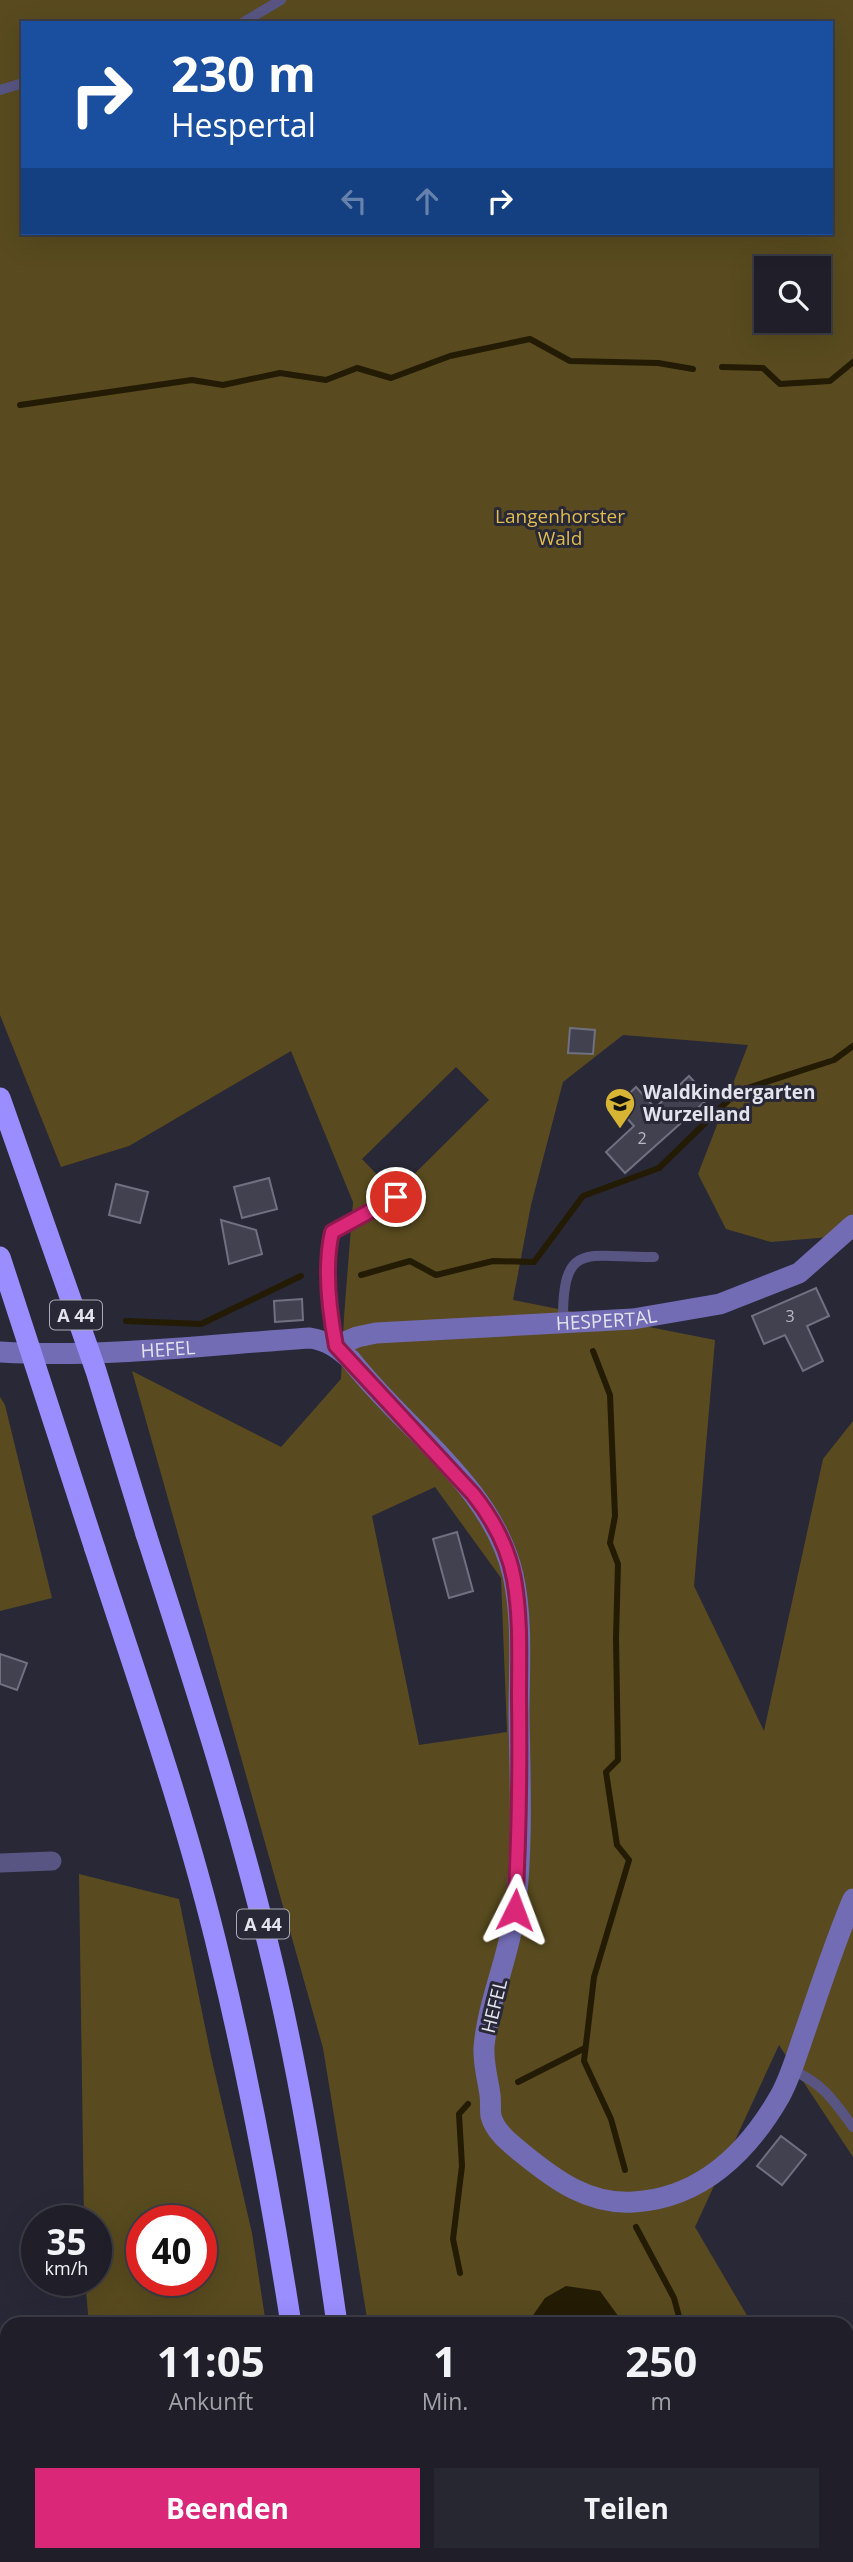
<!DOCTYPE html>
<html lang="de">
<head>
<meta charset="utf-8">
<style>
  body { margin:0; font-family:"Open Sans",sans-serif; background:#272731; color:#f1f3f6; height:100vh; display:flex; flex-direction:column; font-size:26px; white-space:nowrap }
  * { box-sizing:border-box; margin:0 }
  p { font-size:23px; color:#a1a2a8 }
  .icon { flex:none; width:38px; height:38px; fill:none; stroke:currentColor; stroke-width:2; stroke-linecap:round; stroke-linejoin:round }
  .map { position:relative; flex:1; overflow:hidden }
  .sheet { position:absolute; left:0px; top:2317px; width:854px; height:245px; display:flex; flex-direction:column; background:#1f1e29; border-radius:21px 21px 0 0; box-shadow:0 7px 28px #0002,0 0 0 2px #3c3c46 }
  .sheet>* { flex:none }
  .banner { position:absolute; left:21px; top:21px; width:812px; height:214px; border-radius:0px; box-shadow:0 7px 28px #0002,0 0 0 2px #3c3c46; background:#1a4fa0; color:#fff; overflow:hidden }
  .controls { position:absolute; left:754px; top:256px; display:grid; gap:14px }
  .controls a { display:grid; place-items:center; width:77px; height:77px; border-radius:0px; background:#1f1e29; box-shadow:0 7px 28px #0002,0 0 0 2px #3c3c46; font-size:35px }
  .speed { position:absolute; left:21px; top:2205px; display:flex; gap:14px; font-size:35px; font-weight:700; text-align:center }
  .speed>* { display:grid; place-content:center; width:91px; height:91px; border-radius:50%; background:#1f1e29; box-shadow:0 7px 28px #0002,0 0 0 2px #3c3c46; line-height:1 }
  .speed small { font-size:18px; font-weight:400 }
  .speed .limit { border:10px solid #d22; background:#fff; color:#111 }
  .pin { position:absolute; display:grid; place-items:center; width:60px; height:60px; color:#fff; margin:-30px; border:4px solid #fff; border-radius:50%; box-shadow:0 2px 7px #0007 }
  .me { position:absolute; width:77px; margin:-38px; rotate:3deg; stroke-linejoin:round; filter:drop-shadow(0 0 5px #0008) }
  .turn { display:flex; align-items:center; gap:24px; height:147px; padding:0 35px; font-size:32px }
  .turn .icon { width:91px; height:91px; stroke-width:2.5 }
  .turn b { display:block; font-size:49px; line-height:60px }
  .lanes { display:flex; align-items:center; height:66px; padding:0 35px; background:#0003; justify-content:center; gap:35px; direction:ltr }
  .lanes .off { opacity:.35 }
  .eta { display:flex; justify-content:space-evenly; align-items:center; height:119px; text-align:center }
  .eta b { font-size:42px; font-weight:700; line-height:49px }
  .action { display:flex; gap:14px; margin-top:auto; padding:14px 35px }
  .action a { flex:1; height:80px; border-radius:0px; background:#db2777; color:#fff; font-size:28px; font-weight:700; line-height:80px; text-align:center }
  .action a+a { background:#272731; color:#f1f3f6 }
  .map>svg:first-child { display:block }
</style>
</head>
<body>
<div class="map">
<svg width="853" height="2562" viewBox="0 0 853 2562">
  <rect width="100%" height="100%" fill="#292837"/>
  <g fill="#594b1f" fill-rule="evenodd">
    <path d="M0 0H853V1235L771 1242 726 1229 698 1174 748 1045 623 1035 563 1082 531 1205 513 1300 715 1340 694 1586 764 1731 823 1459 853 1421V2157L779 2045 695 2227 752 2324H368L323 2048 132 1371 281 1447 341 1379 344 1317 353 1202 291 1051 129 1146 61 1167 0 1015ZM23 23H831V233H23ZM766 268H819V320H766ZM456 1067 489 1100 395 1193 362 1159ZM435 1487 501 1578 507 1732 419 1745 372 1516Z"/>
    <polygon points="0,1397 5,1405 52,1598 0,1611"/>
    <path d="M79 1874 179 1899 211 2056 252 2233 266 2324H89L85 2280H96V2221H84ZM142 2221H201V2280H142Z"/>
    <polygon points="847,2486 853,2496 853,2562 407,2562 406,2555 847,2555"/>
    <polygon points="114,2555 299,2555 300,2562 115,2562"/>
  </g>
  <polygon fill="#231b03" points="566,2286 600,2291 624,2324 527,2324 545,2298"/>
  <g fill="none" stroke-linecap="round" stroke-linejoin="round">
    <g stroke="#231b03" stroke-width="6">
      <polyline points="722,367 763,368 780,384 830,381 853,362"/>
      <polyline points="20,405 192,380 223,385 280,373 326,380 357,368 391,378 450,356 530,339 570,361 658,363 693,369"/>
      <polyline points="361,1275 410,1261 436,1275 493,1261 534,1262 583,1196 659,1168 738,1091 834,1060 853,1046"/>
      <polyline points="126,1321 201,1324 301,1276"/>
      <polyline points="593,1351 610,1395 615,1516 610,1543 618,1564 616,1638 618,1760 606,1772 617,1845 629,1860 594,1977 584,2061 611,2119 625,2170"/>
      <polyline points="518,2082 585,2048"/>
      <polyline points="636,2227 674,2298 681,2324"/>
      <polyline points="460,2273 453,2239 462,2166 459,2114 468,2104"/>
      <polyline points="165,2555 166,2562"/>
      <polyline points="837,2555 841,2562"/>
    </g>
  </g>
  <g fill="#414150" stroke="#707081" stroke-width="2">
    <polygon points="570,1028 595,1030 593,1054 568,1053"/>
    <polygon points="689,1076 709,1098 625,1173 606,1152 634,1126 616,1106 636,1087 655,1108"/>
    <polygon points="269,1178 277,1209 242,1218 234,1187"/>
    <polygon points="116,1184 148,1192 140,1223 109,1215"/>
    <polygon points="221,1220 256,1230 262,1254 229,1264"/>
    <polygon points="816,1288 829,1316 807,1326 823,1361 803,1371 785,1335 764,1344 752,1316"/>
    <polygon points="302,1299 303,1320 275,1322 274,1301"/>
    <polygon points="457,1532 473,1591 449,1598 433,1539"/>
    <polygon points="0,1654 27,1663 17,1690 0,1684"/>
    <polygon points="781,2136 806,2155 782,2185 757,2166"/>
  </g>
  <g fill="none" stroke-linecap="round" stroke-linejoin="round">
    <g stroke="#585583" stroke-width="10">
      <polyline points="242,23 281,0"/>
      <polyline points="0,90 23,83"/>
      <path d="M563 1323C562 1238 587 1258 654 1257"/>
      <path d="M336 1345C329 1310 324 1267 332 1232L396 1197"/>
      <path d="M791 2070C822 2082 834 2101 853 2127"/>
    </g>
    <polyline stroke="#585583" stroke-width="19" points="0,1863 52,1861"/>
    <g stroke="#726cb5" stroke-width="21">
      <path id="s1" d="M336 1346 357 1337 376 1333 633 1319 720 1304 799 1273 853 1225"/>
      <path id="s2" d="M0 1352C104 1358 206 1345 310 1338 328 1341 338 1348 351 1360 405 1430 492 1485 513 1575 523 1620 519 1669 519 1715 520 1777 523 1849 515 1911 509 1957 488 2001 484 2047 483 2064 488 2079 490 2095 491 2102 490 2110 491 2116 495 2132 510 2143 522 2153 555 2180 589 2205 634 2202 701 2198 748 2152 780 2096 790 2078 796 2057 803 2037 819 1991 834 1944 853 1899"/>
    </g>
    <g stroke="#998dff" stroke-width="21">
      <path d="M146 1534C190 1670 234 1805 268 1944 299 2069 319 2197 337 2324"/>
      <path d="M95 1549C139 1684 187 1820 220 1959 249 2079 272 2202 291 2324"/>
      <polyline points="326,2555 327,2562"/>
      <polyline points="369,2555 370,2562"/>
    </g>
    <g stroke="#998dff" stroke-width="21">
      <polyline points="0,1098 96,1371 146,1534"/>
      <polyline points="0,1257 95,1549"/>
    </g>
  </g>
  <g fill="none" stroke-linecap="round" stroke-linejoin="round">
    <g stroke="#8e194d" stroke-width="18">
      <path id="route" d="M396 1197 332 1232C324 1267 329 1310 336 1346L473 1494C493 1519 508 1547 514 1579 521 1618 519 1658 519 1697 520 1768 519 1839 515 1910"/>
    </g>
    <use href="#route" stroke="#db2777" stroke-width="12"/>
  </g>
  <defs>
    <g id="school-pin" transform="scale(1.575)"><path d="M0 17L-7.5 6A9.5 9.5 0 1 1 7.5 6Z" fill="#d8b434" stroke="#292837"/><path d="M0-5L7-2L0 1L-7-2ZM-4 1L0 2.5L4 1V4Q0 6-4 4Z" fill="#111"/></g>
  </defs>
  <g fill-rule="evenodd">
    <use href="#school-pin" x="620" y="1103"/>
  </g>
  <g text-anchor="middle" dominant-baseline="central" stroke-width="6" stroke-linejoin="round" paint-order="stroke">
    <g font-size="16" fill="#babac6">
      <text x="642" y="1138">2</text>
      <text x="790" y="1316">3</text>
    </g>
    <g fill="#292837" stroke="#ababb6" stroke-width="2">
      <rect x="50" y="1300.5" width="52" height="29" rx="5"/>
      <rect x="237" y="1909.5" width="52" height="29" rx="5"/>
    </g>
    <g font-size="18" font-weight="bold" fill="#e3e3ed">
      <text x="76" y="1315">A 44</text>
      <text x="263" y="1924">A 44</text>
    </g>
    <g font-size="19" fill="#debc4e" stroke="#292837">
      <text x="560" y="516">Langenhorster<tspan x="560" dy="22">Wald</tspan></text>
    </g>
    <g font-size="19" font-weight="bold" fill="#e3e3ed" stroke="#292837" text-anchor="start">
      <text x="643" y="1092">Waldkindergarten<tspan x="643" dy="22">Wurzelland</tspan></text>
    </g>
    <g font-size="19" fill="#e3e3ed" stroke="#292837">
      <text stroke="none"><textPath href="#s1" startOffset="273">HESPERTAL</textPath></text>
      <text stroke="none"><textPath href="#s2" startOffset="168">HEFEL</textPath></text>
      <text transform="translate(494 2006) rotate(-76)">HEFEL</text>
    </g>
  </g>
</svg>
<div class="controls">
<a><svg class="icon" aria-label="search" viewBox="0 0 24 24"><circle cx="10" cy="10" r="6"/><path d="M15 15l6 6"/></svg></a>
</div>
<div class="speed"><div>35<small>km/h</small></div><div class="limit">40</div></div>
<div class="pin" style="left:396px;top:1197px;background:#d93025"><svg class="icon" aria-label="arrive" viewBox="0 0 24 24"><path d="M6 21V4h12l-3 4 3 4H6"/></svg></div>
<svg class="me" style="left:515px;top:1910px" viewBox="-20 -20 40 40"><path d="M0-17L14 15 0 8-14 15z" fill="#db2777" stroke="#fff" stroke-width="4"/></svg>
<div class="banner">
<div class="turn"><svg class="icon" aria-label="right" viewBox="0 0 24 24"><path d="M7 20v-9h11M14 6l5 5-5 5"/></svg><div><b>230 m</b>Hespertal</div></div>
<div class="lanes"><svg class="icon off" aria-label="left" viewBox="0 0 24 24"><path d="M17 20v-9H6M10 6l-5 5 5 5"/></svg><svg class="icon off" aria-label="ahead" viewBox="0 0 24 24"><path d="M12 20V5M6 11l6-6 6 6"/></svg><svg class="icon" aria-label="right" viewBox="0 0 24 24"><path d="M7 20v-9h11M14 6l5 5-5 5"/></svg></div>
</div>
<section class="sheet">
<div class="eta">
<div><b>11:05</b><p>Ankunft</p></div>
<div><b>1</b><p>Min.</p></div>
<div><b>250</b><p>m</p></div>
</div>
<div class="action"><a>Beenden</a><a>Teilen</a></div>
</section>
</div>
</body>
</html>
